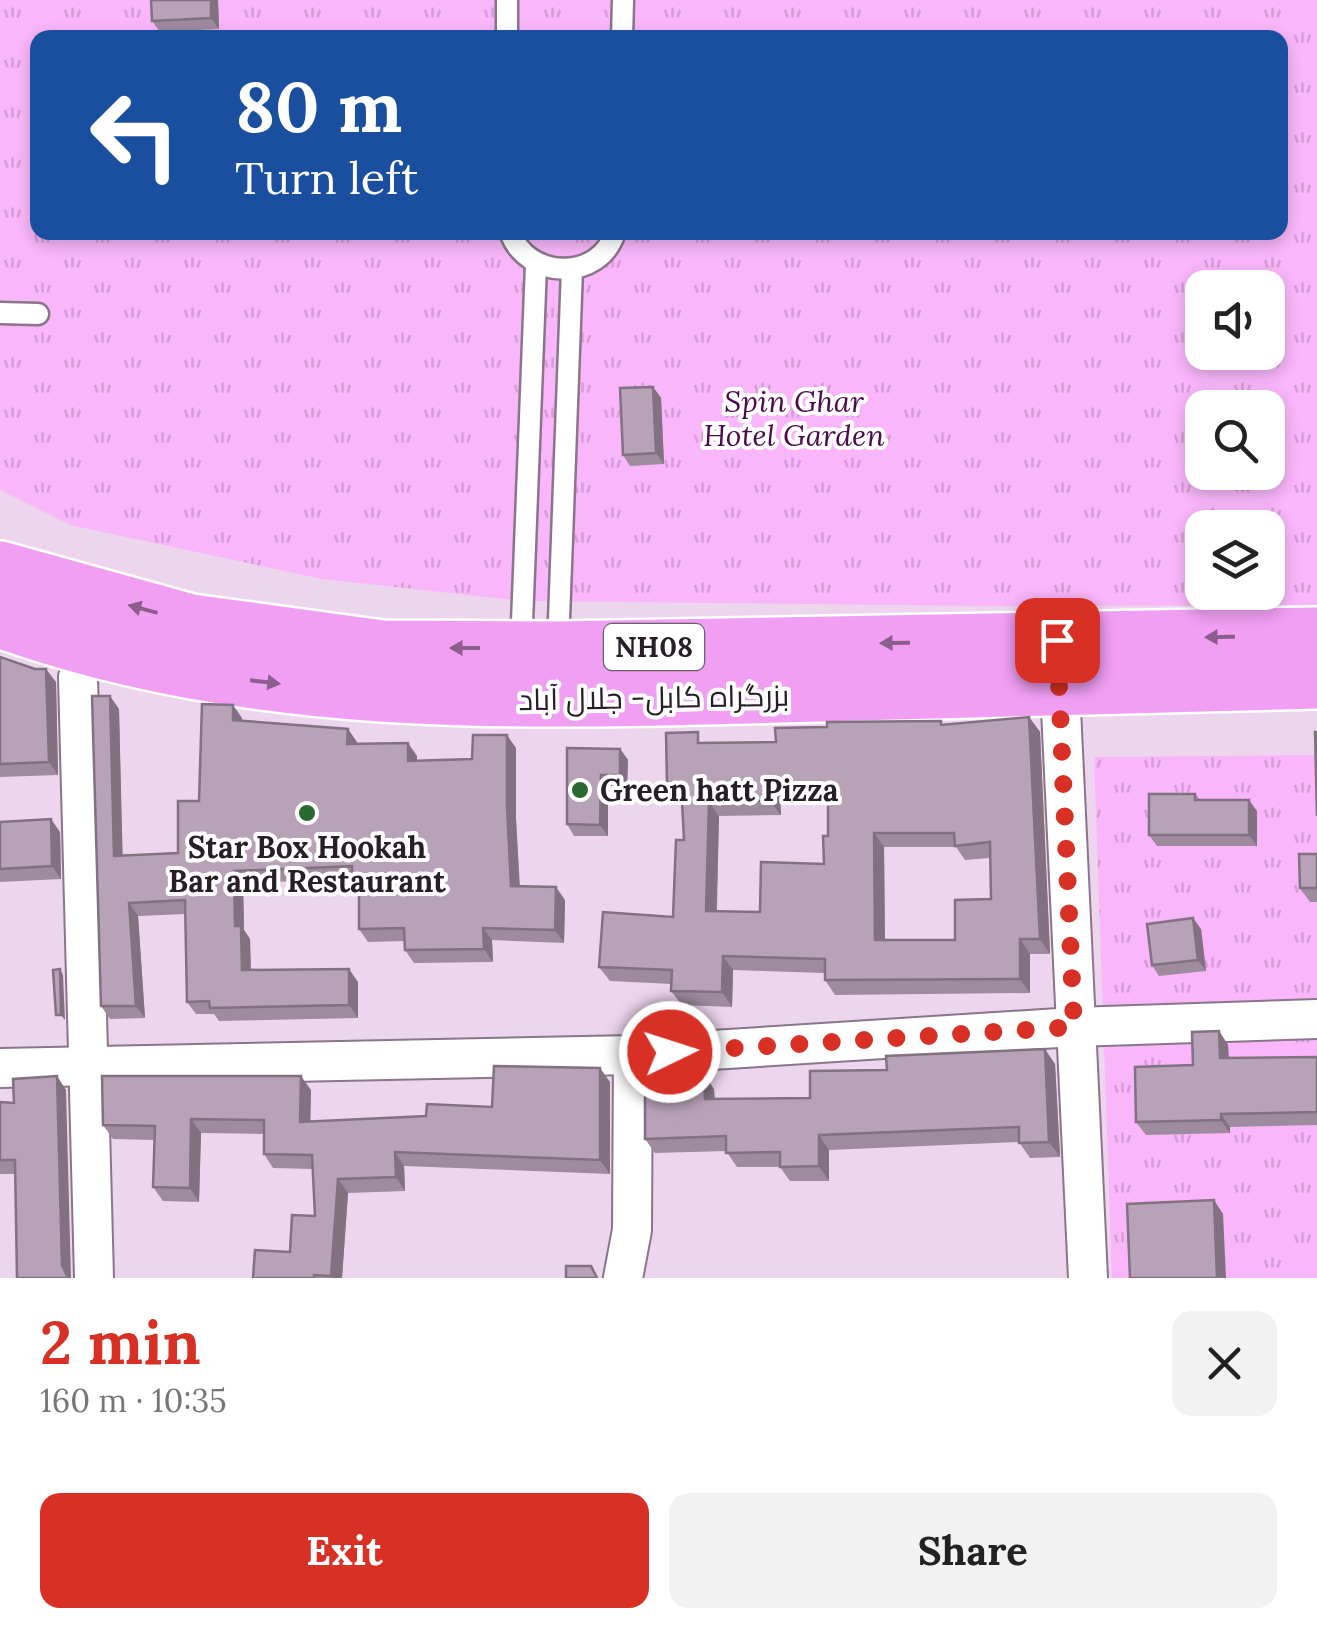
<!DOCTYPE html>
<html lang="en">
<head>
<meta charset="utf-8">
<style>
  body { margin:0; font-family:Lora,Cairo,serif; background:#f2f2f2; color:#222; height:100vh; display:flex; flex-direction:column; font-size:38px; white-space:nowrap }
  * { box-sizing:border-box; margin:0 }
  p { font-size:32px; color:#767676 }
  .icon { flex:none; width:55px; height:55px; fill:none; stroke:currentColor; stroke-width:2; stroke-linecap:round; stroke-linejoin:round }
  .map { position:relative; height:1278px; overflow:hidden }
  .sheet { display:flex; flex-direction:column; background:#fff; flex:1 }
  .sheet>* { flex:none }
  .hud { position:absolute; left:30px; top:30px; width:1258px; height:210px; border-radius:20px; box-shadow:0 5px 15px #0003; background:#1a4fa0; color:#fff; overflow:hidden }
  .controls { position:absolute; left:1185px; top:270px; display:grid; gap:20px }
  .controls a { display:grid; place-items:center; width:100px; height:100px; border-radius:20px; background:#fff; box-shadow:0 5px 15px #0003; font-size:50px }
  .pin { position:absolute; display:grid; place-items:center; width:85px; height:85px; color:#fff; margin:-42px; border-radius:20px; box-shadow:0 5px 15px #0006 }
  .me { position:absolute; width:110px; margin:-55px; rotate:86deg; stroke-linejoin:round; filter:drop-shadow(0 0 8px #0008) }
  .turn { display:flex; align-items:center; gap:35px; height:210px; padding:0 40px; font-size:45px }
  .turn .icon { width:130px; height:130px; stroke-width:2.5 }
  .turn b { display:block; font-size:70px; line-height:85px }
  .round { display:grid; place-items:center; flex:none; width:105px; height:105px; border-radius:20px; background:#f2f2f2 }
  .head { display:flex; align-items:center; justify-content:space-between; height:170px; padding:0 40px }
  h1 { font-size:60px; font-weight:800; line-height:75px; color:#d93025 }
  .primary-button { display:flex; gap:20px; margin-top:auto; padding:20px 40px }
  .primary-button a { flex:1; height:115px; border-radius:20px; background:#d93025; color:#fff; font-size:40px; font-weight:800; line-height:115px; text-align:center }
  .primary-button a+a { background:#f2f2f2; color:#222 }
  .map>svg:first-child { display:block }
</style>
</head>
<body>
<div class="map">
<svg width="1317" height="1278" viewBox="0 0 1317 1278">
  <defs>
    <pattern id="park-tufts" width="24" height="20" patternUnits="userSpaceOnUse" patternTransform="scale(2.5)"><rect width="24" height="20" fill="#f9b6fa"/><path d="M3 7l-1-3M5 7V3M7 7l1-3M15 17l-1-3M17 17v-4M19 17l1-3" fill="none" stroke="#d59cd6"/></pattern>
  </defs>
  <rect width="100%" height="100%" fill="#edd6ed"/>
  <g fill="url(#park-tufts)" fill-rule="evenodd">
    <path d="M0 0H1317V605L986 606 523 601 322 579 70 525 0 490ZM38 38H1280V232H38ZM1202 288H1268V352H1202ZM1202 408H1268V472H1202ZM1202 528H1268V592H1202Z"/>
    <polygon points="1317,755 1317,1278 1112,1278 1094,757"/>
  </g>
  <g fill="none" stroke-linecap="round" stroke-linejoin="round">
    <g stroke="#8a758a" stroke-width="25">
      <g id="lane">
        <polyline points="507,0 507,38"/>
        <polyline points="622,38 623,0"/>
        <path d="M510 232C527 280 600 282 615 232"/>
        <polyline points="0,313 38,314"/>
        <polyline points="558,646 572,269"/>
        <polyline points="521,648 536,265"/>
      </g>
    </g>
    <g stroke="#8a758a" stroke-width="42">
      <g id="street">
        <polyline points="1059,667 1088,1278"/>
        <polyline points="78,677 94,1278"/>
        <polyline points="0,1068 633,1055 1074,1027 1317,1019"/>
        <polyline points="623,1278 632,1230 633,1055"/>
      </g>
    </g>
    <g stroke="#fff" stroke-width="60">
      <g id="highway">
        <polyline points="0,569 191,622 382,648 558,649 1317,635"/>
        <path d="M0 620C253 711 515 702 779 695 958 690 1138 686 1317 681"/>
      </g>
    </g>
    <use href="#lane" stroke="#fff" stroke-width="20"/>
    <use href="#street" stroke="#fff" stroke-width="38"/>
    <use href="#highway" stroke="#f19ff3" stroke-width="55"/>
  </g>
  <g fill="#9e8b9e" fill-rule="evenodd">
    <polygon points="218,0 219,29 160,32 152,21"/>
    <polygon points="653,387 661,398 664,464 630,466 623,455"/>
    <polygon points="0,657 56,682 58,775 0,777"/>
    <polygon points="119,709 122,855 178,853 199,801 242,718 242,721 357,742 357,744 417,756 417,761 472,759 516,748 516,819 520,886 565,900 564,943 492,940 493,962 414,963 405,950 405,941 368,942 359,929 359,883 356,879 243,883 244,930 250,939 251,970 358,982 358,1018 219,1021 214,1014 196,1014 187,1002 186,914 138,916 145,1018 110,1019 101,1006"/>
    <path d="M1029 717 1040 732 1050 954H1030V993L835 995 825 980V973L733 970 732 1007 682 1005 671 991 672 984 610 981 599 967 673 917 684 840 682 797 677 798 667 783 705 743 776 742ZM780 798H828V836L824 864 760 912 717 911 719 816 781 815ZM884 847H956L965 860 990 858 991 899 955 940H885Z"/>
    <polygon points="620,749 628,760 627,786 608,786 608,836 574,836 567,824"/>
    <polygon points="1195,794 1200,800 1257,811 1257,846 1157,846 1149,835"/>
    <polygon points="0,822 60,832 61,879 0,882"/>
    <polygon points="1317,854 1317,902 1310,902 1300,888"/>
    <polygon points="1201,929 1206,971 1159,976 1152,965"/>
    <polygon points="1219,1031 1228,1045 1229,1058 1317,1057 1317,1125 1230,1127 1230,1133 1146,1135 1136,1122 1193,1065"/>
    <polygon points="1055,1064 1060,1157 1030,1158 1019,1142 829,1150 829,1181 790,1181 780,1167 737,1167 726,1151 655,1153 645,1139 714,1089 715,1099 810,1098 887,1070"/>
    <polygon points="610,1082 610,1174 404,1166 405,1191 348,1193 342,1278 253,1278 290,1252 315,1216 313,1169 273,1168 264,1154 264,1134 201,1133 199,1202 163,1201 153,1187 154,1140 113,1139 103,1125 311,1090 310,1122 426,1116 492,1107"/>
    <polygon points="66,1090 15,1174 0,1174 0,1102 14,1103"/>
  </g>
  <g fill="#817181">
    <polygon points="211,0 218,0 219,29 211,18"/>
    <polygon points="653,387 661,398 664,464 656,453"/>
    <polygon points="46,669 56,682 58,775 49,762"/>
    <polygon points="110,696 119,709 123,868 114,856"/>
    <polygon points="233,705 242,718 242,733 233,720"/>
    <polygon points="1029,717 1040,732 1050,954 1040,939"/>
    <polygon points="348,729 357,742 356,757 347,744"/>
    <polygon points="507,735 516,748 516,819 520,899 511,886 507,807"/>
    <polygon points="408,743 417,756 417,774 408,761"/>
    <polygon points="620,749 628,760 627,786 620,775"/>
    <polygon points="601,775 608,786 608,836 600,825"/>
    <polygon points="770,784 780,798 781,815 770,801"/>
    <polygon points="1249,800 1257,811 1257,846 1249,835"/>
    <polygon points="709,802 719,816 716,925 706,911"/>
    <polygon points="51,819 60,832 61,879 52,866"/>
    <polygon points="874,833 884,847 885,954 875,940"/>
    <polygon points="234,871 243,883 244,930 250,939 251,983 242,970 235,926"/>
    <polygon points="556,887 565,900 564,943 555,930"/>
    <polygon points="129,903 138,916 145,1018 136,1006"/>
    <polygon points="1193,918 1201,929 1206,971 1198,960"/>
    <polygon points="483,928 492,940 493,962 484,949"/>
    <polygon points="1020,939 1030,954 1030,993 1020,979"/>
    <polygon points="723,956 733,970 732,1007 722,992"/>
    <polygon points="60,969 63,975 65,1020 61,1015"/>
    <polygon points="349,969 358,982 358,1018 349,1005"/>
    <polygon points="1219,1031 1228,1045 1229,1072 1220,1058"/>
    <polygon points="1045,1049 1055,1064 1060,1157 1049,1142"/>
    <polygon points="600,1068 610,1082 610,1174 600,1160"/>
    <polygon points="704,1074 714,1089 715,1113 705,1099"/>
    <polygon points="57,1076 66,1090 71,1278 67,1278 62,1265"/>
    <polygon points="301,1076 311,1090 310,1136 300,1122"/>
    <polygon points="1221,1114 1230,1127 1230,1133 1221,1120"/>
    <polygon points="191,1119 201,1133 199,1202 190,1188"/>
    <polygon points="819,1135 829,1150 829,1181 819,1166"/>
    <polygon points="395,1152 404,1166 405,1191 396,1177"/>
    <polygon points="338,1179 348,1193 342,1278 333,1278 331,1276"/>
    <polygon points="1214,1200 1223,1214 1226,1278 1217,1278"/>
  </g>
  <g fill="#b8a2b8" stroke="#817181" stroke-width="2.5" fill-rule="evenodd">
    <polygon points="151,0 211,0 211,18 152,21"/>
    <polygon points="653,387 656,453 623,455 620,388"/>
    <polygon points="0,657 35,669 46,669 49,762 0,764"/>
    <polygon points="92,696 110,696 114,856 178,853 178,801 199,801 202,704 233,705 233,720 348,729 347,744 408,743 408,761 472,759 473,735 507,735 507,807 511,886 556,887 555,930 483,928 484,949 405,950 404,928 359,929 359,873 352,874 352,866 234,871 235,926 241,926 242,970 349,969 349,1005 210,1008 209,1001 187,1002 185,900 129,903 136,1006 101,1006"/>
    <path d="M1029 717 1040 939H1020V979L825 980V959L723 956 722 992 671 991 672 970 599 967 603 912 673 917 676 840H684L681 783H667L666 733 698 732V743L776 742 775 728 827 727V722L941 721V725ZM828 783V836H823L824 864 761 862 760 912 706 911 709 802 770 801V784ZM874 833H954L955 846 990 842 991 899 955 900V940H875Z"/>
    <polygon points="1315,732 1317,732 1317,816"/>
    <polygon points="567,748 620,749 620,775 601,775 600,825 567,824"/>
    <polygon points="1149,794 1195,794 1195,800 1249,800 1249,835 1149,835"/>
    <polygon points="51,819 52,866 0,869 0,822"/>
    <polygon points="1299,854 1317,854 1317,888 1300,888"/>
    <polygon points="1193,918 1198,960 1152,965 1147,924"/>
    <polygon points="60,969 61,1015 56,1015 53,970"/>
    <polygon points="1219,1031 1220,1058 1317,1057 1317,1112 1221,1114 1221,1120 1136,1122 1135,1067 1193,1065 1192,1032"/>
    <polygon points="1045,1049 1049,1142 1019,1143 1019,1127 819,1135 819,1166 780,1167 780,1152 726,1153 726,1136 645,1139 645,1076 704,1074 705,1099 810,1098 810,1071 887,1070 886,1056"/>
    <polygon points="494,1066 600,1068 600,1160 395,1152 396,1177 338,1179 331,1276 314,1275 314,1278 253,1278 255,1250 290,1252 292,1215 315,1216 312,1155 264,1154 264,1120 191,1119 190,1188 153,1187 155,1126 103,1125 102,1076 301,1076 300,1122 426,1116 427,1104 492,1107"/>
    <polygon points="57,1076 62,1265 68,1278 17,1278 15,1160 0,1160 0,1102 14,1103 13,1079"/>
    <polygon points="1214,1200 1217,1278 1130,1278 1127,1204"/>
    <polygon points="566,1266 591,1266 597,1278 566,1278"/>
  </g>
  <defs><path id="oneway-solid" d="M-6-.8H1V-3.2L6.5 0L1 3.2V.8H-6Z" transform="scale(2.5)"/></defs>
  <g fill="#8c5e8d">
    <use href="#oneway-solid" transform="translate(143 609) rotate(-165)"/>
    <use href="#oneway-solid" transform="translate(1220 637) rotate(179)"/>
    <use href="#oneway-solid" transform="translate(895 643) rotate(179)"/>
    <use href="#oneway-solid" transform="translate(465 648) rotate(-180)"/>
    <use href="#oneway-solid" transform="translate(265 682) rotate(7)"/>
  </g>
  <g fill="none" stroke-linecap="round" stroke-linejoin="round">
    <polyline stroke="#d93025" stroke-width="18" stroke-dasharray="0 32.4" points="670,1052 1074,1027 1057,640"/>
  </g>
  <g fill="#296830" stroke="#fff" stroke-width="4">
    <circle cx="580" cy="790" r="10"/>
    <circle cx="307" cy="813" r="10"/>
  </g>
  <g text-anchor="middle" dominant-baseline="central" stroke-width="8" stroke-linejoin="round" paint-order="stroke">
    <rect fill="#fff" stroke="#686268" stroke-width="2.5" x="604" y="624" width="100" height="46" rx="8"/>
    <g font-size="28" font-weight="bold" fill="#271e27">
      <text x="654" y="647">NH08</text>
    </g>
    <g font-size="30" font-style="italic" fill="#4b094e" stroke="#fff">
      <text x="794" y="401">Spin Ghar<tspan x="794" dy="34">Hotel Garden</tspan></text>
    </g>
    <g font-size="30" fill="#271e27" stroke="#fff">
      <text transform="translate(654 697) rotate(-1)">بزرگراه کابل- جلال آباد</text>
    </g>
    <g font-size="30" font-weight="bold" fill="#271e27" stroke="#fff" text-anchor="start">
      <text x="600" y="790">Green hatt Pizza</text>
      <text x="307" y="847" text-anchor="middle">Star Box Hookah<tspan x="307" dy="34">Bar and Restaurant</tspan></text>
    </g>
  </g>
</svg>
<div class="controls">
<a><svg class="icon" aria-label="sound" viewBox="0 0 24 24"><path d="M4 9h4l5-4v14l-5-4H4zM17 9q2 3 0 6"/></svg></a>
<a><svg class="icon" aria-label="search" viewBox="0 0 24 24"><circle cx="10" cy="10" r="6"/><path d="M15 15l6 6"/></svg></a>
<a><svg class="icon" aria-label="layers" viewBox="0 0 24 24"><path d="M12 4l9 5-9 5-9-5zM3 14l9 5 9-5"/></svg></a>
</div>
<div class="pin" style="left:1057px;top:640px;background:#d93025"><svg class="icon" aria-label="arrive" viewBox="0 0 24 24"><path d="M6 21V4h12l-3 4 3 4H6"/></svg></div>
<svg class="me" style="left:670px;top:1052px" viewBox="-20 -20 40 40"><circle r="17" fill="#d93025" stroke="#fff" stroke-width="3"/><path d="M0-11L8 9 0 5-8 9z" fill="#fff"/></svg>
<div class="hud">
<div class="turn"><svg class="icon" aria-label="left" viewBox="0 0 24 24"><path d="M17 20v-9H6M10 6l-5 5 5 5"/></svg><div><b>80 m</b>Turn left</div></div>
</div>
</div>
<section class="sheet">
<div class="head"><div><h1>2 min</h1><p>160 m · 10:35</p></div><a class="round"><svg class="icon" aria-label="close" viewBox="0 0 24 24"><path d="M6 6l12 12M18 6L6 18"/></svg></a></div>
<div class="primary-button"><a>Exit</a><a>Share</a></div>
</section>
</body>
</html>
